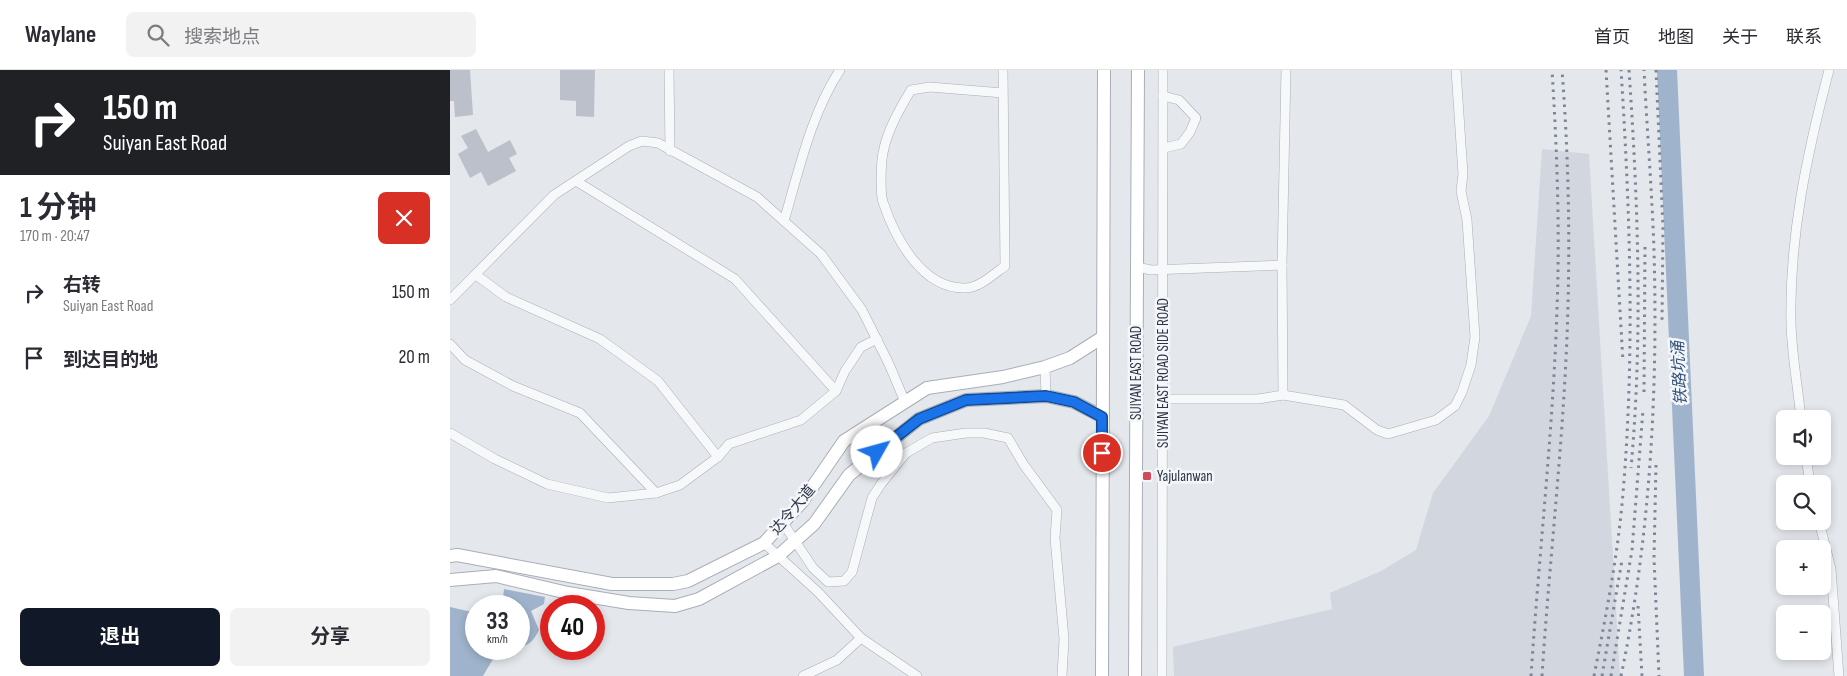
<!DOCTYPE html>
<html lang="zh">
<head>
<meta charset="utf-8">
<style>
  body { margin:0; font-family:"Sofia Sans Condensed","Noto Sans SC",sans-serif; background:#f2f2f3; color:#2b2b33; height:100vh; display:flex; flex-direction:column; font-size:19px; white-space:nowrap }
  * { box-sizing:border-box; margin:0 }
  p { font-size:16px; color:#7c7c81 }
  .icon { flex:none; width:28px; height:28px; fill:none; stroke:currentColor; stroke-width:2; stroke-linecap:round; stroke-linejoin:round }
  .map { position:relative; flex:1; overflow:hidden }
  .sheet { display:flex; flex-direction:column; background:#fff; width:450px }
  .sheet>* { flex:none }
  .hud { background:#202124; color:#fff; overflow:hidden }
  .fabs { position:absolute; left:1326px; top:340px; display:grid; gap:10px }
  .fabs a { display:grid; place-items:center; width:55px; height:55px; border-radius:8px; background:#fff; box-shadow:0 2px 8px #0003; font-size:25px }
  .speed { position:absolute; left:15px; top:525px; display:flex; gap:10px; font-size:25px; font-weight:700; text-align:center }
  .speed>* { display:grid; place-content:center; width:65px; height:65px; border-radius:50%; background:#fff; box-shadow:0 2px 8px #0003; line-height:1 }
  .speed small { font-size:12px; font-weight:400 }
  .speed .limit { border:8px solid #d22; background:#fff; color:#111 }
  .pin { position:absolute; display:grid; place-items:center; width:42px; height:42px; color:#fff; margin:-21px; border:2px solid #fff; border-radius:50%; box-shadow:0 1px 5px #0007 }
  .me { position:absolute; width:55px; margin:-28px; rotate:52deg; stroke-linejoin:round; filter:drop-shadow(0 0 4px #0008) }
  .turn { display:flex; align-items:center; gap:18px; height:105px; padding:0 20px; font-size:22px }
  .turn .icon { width:65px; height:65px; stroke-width:2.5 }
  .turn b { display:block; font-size:35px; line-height:42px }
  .round { display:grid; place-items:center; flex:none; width:52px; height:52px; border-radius:8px; background:#f2f2f3 }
  .summary { display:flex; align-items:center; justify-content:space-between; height:85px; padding:0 20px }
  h1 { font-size:30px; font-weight:700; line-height:38px }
  .primary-button { display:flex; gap:10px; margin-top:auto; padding:10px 20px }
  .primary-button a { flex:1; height:58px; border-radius:8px; background:#111827; color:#fff; font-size:20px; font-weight:700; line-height:58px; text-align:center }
  .primary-button a+a { background:#f2f2f3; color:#2b2b33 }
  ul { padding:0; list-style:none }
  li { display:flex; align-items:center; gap:15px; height:65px; padding:0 20px }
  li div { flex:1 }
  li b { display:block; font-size:19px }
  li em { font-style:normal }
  header { display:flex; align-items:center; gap:30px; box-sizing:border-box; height:70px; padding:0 25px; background:#fff; border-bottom:1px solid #e1e1e2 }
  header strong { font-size:24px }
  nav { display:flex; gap:28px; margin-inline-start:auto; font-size:18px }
  .search { width:350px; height:45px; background:#f2f2f3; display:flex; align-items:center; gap:12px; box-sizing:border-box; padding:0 18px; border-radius:8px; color:#7c7c81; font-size:19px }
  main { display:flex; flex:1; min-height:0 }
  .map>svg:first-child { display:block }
</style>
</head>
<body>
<header>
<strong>Waylane</strong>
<div class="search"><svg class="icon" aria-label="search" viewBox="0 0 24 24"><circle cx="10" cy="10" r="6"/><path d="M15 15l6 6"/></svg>搜索地点</div>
<nav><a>首页</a><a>地图</a><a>关于</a><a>联系</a></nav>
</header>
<main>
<section class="sheet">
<div class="hud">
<div class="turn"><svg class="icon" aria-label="right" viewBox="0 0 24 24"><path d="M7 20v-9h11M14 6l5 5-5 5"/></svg><div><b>150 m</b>Suiyan East Road</div></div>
</div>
<div class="summary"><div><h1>1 分钟</h1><p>170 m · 20:47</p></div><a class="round" style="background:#d93025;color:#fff"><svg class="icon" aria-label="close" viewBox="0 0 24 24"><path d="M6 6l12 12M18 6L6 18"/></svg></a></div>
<ul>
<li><svg class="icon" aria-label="right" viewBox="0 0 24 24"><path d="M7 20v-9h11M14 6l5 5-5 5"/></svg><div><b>右转</b><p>Suiyan East Road</p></div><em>150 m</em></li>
<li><svg class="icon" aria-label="arrive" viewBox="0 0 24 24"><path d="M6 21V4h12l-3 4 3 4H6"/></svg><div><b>到达目的地</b></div><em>20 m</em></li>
</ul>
<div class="primary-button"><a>退出</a><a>分享</a></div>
</section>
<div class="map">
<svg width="1397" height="606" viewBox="0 0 1397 606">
  <rect width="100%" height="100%" fill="#e4e7ec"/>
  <polygon fill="#d2d6de" points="1092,79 1139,84 1170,606 724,606 723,577 882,539 880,523 931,501 966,480 983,423 1039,346 1081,246"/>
  <g fill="#9fb4cc">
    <path d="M54 519 95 527 94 534 81 541 89 560C84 570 80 575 69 577V536H52Z"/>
    <polygon points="0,537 26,543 26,579 49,579 33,606 0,606"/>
  </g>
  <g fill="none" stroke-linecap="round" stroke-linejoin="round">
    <polyline stroke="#9fb4cc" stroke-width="20" points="1217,0 1244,606"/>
  </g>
  <g fill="#bbc0ca">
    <polygon points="0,0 20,0 23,45 5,47 4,31 0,31"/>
    <polygon points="110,0 145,0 144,47 126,46 126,31 110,30"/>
    <polygon points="26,59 38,82 60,70 67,84 59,88 66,101 38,116 31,102 20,108 8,84 18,78 11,66"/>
  </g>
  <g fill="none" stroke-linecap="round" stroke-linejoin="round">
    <g stroke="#a9aeb7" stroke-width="10">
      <g id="street">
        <polyline points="219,0 220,81"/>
        <path d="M553 23 480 17 461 20C449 40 437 61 433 83 431 92 430 124 433 132 445 168 472 219 515 218 529 218 544 204 555 196L553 0"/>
        <polyline points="713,26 729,30 746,48 740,62 731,74 714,78"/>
        <polyline points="126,111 285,209 386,321"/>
        <path d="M334 151C349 100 361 44 390 0"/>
        <polyline points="687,197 701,200 832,195"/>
        <polyline points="26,205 56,227 150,269 208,311 268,387"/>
        <polyline points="0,230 104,125 179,76 192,71 208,73 307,127 371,184 412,240 439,294 455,332"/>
        <polyline points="0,274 15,290 63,316 130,343 206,423"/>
        <polyline points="595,297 596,326"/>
        <polyline points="833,325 832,195 836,0"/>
        <polyline points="713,329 808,329 833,325 894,335 927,360 938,364 986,350 1005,336 1012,322 1021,295 1025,267 1017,150 1011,121 1013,104 1006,0"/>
        <path d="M1351 349C1348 318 1342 286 1341 254 1339 167 1357 84 1379 0"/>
        <polyline points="0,363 45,389 97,414 158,428 206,423 230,415 268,387 279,374 351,350 386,321 395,301 411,277 427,269"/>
        <polyline points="1356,386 1360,414"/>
        <polyline points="1369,451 1381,499 1389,606"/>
        <polyline points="333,453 363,498 378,512 394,511 402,502 422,428 431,414 456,383 482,368 516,363 534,363 558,368 574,395 607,440 605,468 614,569 612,606"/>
        <polyline points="314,473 368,522 411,568 467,606"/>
        <polyline points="353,606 387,590 411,568"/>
        <polyline points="712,606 713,0"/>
      </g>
    </g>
    <g stroke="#a9aeb7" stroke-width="14">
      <g id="secondary">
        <polyline points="0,486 7,485 162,514 223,514 238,511 314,473 352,432 394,371 477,318 553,307 595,297 620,288 653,267"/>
        <polyline points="0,510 46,506 118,523 179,533 225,536 249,529 328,486 364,454 399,405 469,349 516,330 596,326 624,332 653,347"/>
        <polyline points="652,606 654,0"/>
        <polyline points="685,606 688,0"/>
      </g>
    </g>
    <use href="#street" stroke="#f7f8fa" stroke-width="9"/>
    <use href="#secondary" stroke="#fff" stroke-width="12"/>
    <g stroke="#7d8696" stroke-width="3" stroke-dasharray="2.5 5" stroke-linecap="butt">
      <polyline points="1156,0 1173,292"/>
      <path d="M1179 0C1188 132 1193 266 1181 398"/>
      <polyline points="1206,0 1213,157 1212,252"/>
      <polyline points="1194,322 1195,175"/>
      <polyline points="1206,395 1204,488 1209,606"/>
      <polyline points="1188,536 1192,606"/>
      <path d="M1081 606C1089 484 1103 362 1107 239 1110 159 1107 79 1102 0"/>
      <path d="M1092 606C1100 482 1115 359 1118 235 1120 157 1118 78 1112 0"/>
      <path d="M1144 606C1156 545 1168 485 1173 423 1185 282 1180 141 1171 0"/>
      <polyline points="1152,606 1172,490"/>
      <polyline points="1161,606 1182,480 1193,340"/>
      <path d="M1171 606C1200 468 1208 322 1204 181 1202 121 1197 60 1194 0"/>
    </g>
  </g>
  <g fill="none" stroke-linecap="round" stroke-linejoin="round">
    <g stroke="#114b97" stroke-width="12">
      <polyline id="route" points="427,382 469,349 516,330 596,326 624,332 652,347 652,383"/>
    </g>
    <use href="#route" stroke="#1a73e8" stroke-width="9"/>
  </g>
  <rect fill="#d1495b" stroke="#f4f6f9" stroke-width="2" x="692" y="401" width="10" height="10" rx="2.5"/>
  <g text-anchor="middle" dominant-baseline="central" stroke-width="5" stroke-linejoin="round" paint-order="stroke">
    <g font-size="15" fill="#2b3445" stroke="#f4f6f9">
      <text transform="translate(686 303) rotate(-90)">SUIYAN EAST ROAD</text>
      <text transform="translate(713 303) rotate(-90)">SUIYAN EAST ROAD SIDE ROAD</text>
      <text transform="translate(343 440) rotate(-50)">达令大道</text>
    </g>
    <g font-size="15" fill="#2b3445" stroke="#f4f6f9" text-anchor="start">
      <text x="707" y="406">Yajulanwan</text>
    </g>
    <g font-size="16" font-style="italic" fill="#34527a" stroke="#f4f6f9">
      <text transform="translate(1230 303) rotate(-93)">铁路坑涌</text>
    </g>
  </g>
</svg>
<div class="fabs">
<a><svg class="icon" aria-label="sound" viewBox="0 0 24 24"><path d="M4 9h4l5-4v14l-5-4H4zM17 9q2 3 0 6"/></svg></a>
<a><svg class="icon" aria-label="search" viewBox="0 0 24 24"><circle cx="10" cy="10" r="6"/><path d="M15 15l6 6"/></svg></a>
<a>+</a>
<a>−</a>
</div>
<div class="speed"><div>33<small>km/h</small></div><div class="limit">40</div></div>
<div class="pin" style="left:652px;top:383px;background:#d93025"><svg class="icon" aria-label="arrive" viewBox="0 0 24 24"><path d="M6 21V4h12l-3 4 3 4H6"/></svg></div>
<svg class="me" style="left:427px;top:382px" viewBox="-20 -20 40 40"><circle r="19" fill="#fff"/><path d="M0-13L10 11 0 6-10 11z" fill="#1a73e8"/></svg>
</div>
</main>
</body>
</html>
